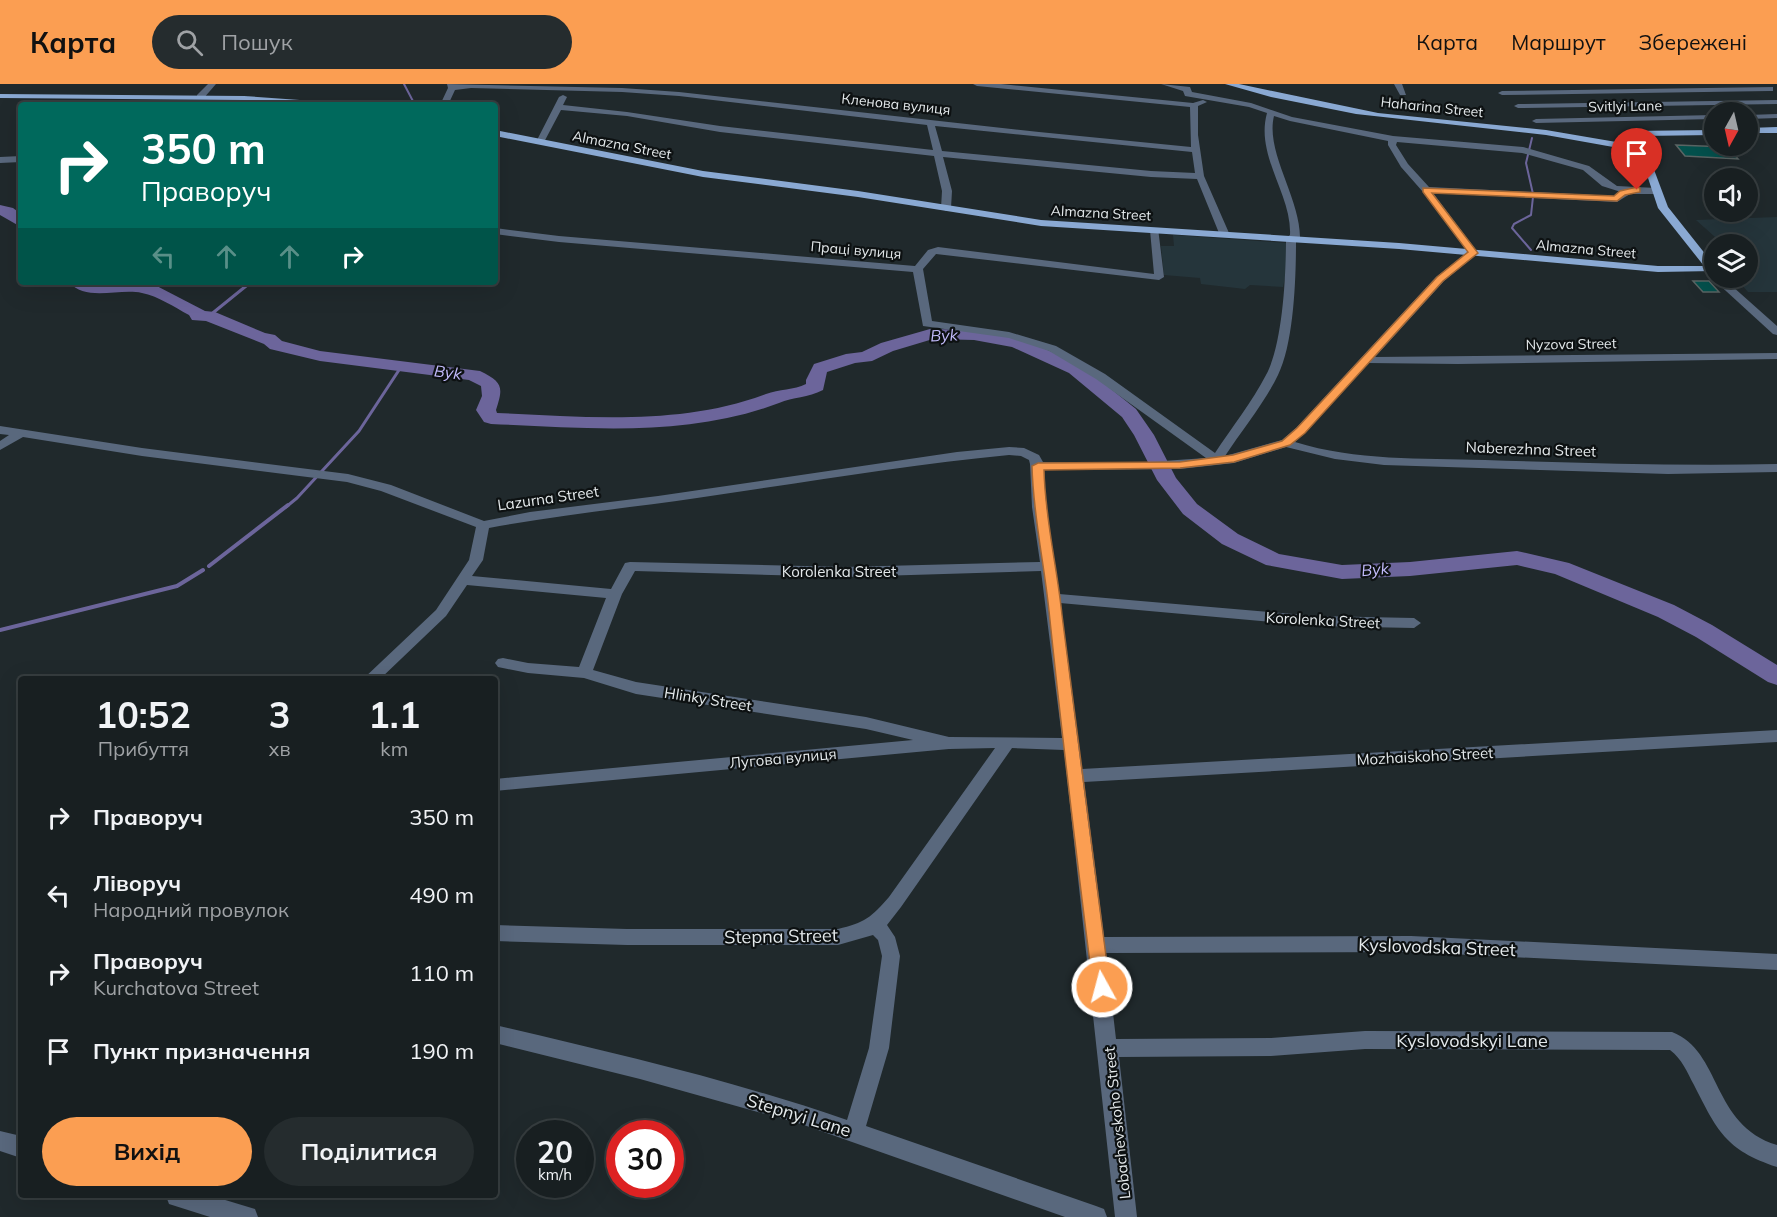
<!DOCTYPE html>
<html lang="uk">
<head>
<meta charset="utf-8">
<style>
  body { margin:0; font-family:Mulish,sans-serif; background:#252c2e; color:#f1f3f6; height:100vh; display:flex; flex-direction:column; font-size:22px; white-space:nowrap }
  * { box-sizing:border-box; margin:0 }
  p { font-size:20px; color:#9fa2a5 }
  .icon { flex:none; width:33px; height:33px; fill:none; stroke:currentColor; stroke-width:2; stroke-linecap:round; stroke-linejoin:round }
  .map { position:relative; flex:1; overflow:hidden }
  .drawer { position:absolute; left:18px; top:592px; width:480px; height:522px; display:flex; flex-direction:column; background:#181f21; border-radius:6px; box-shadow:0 6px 24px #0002,0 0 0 2px #363d3f }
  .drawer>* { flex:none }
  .banner { position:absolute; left:18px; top:18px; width:480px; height:183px; border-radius:6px; box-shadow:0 6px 24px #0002,0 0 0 2px #363d3f; background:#00695c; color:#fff; overflow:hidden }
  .needle { width:39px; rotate:188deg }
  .fabs { position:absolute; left:1704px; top:18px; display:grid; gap:12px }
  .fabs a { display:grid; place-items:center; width:54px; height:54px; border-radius:50%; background:#181f21; box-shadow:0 6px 24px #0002,0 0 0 2px #363d3f; font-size:30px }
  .speed { position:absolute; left:516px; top:1036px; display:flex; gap:12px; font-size:30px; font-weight:700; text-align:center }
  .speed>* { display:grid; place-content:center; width:78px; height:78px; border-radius:50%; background:#181f21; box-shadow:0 6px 24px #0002,0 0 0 2px #363d3f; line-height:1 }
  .speed small { font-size:15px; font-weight:400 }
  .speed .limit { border:9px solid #d22; background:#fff; color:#111 }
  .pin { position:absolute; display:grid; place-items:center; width:51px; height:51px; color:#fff; margin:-62px -26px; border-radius:50% 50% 50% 0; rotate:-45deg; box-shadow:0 0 6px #0007 }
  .pin .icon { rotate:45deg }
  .me { position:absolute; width:66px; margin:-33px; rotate:353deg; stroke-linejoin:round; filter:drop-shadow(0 0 4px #0008) }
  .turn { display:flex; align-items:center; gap:21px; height:126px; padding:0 24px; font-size:27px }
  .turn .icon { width:78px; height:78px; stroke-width:2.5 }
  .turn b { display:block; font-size:42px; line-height:51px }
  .lanes { display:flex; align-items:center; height:57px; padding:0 24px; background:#0003; justify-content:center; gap:30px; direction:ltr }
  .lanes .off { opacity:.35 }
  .eta { display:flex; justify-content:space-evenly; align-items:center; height:102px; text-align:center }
  .eta b { font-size:36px; font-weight:700; line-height:42px }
  .action { display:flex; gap:12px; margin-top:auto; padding:12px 24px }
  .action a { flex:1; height:69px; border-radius:36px; background:#fb9e52; color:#111; font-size:24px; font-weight:700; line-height:69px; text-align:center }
  .action a+a { background:#252c2e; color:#f1f3f6 }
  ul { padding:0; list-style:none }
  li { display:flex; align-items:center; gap:18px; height:78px; padding:0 24px }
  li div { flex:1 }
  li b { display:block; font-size:22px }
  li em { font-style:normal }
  header { display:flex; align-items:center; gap:36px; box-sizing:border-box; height:84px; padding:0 30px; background:#fb9e52; color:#111 }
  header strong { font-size:28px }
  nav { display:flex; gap:33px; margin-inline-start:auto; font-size:21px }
  .search { width:420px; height:54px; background:#252c2e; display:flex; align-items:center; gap:15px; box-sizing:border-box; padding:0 21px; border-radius:33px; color:#9fa2a5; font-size:22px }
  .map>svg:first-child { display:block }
</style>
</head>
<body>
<header>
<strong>Карта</strong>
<div class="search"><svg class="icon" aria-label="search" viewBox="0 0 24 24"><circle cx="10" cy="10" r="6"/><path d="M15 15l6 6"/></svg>Пошук</div>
<nav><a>Карта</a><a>Маршрут</a><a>Збережені</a></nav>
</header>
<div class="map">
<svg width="1777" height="1133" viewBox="0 0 1777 1133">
  <rect width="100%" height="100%" fill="#20292c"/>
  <g fill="#25353b">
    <polygon points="1777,133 1777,208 1748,208 1736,194 1748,194 1748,160 1723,160 1696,136"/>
    <polygon points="1173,151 1286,159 1287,184 1283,203 1250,201 1245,205 1201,200 1200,194 1164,191 1161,162 1174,162"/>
  </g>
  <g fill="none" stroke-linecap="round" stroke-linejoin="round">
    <g stroke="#6c659b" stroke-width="2">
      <polyline points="404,0 415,21"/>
      <polyline points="1532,54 1526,79 1533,110"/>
      <polyline points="1531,166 1512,144 1514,140 1531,131 1533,113"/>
    </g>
    <g stroke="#6c659b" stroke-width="3">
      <polyline points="209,232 251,198"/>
      <polyline points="286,423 297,414 359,347 401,283"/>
    </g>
    <g stroke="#6c659b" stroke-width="4">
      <polyline points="209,482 288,421"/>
      <polyline points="0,546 177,502 203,486"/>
    </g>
    <g fill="#6c659b" fill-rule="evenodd">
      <polygon points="0,121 13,124 21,130 21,143 0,131"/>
      <path d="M69 198 151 199 205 227 215 228 265 249 275 251 282 257 320 267 480 287C502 298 504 302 496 326L497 329C587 333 681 342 766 310 779 305 794 306 806 300V296L814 280 846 270 862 268 881 259 930 245 974 246 1023 255 1081 281 1136 325 1154 351 1176 394 1197 420 1238 450 1279 470 1342 481 1410 478 1517 467 1569 479 1674 521 1712 541 1777 581V601L1768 598 1696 553 1658 533 1555 490 1517 481 1410 492 1342 495 1266 481 1222 460 1183 430 1157 396 1134 351 1122 333 1069 289 1012 263 974 256 933 255 893 267 872 277 855 279 827 288 823 306C808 314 793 313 779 319 687 354 587 344 491 340L484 338 476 326 482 312 481 302 469 296 320 277 270 265 264 260 206 237 192 236 189 231C174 223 158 212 142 209 119 204 85 218 69 198Z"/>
    </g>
  </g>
  <g fill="#04514d" stroke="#5a6564" stroke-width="1.5">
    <polygon points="1676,61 1727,63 1738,75 1685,72"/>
    <polygon points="1693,197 1709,197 1719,208 1703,208"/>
  </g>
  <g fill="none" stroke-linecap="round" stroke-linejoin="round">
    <g fill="#59687d" fill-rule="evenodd">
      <polygon points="208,0 216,0 203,15 197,15 197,11"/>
      <path d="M447 0 622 4 679 8 1039 48 1191 63 1190 23 977 2 973 0H1001L1193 19 1203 16 1207 18 1198 22V51L1204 92 1229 149 1224 152 1219 149 1197 95 1151 93 943 73 952 107 951 124 946 127 941 124 942 107 934 72 720 48 627 32 561 26 543 60 536 58 559 13 563 11 567 13 563 21 627 28 720 42 933 66 927 41 679 12 622 8 471 4 455 6 448 21H440L448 4ZM935 42 1192 68 1195 89 1151 87 942 67Z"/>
      <path d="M1161 0 1190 3 1192 8 1251 19 1292 33 1393 52 1523 63 1589 82 1617 102 1656 104 1661 107 1656 110H1630L1617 118 1433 109 1478 169 1444 197 1375 273 1777 269V275L1458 280 1368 279 1295 358C1356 377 1421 374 1485 376 1582 379 1679 382 1777 380V388L1668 390 1384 381 1335 375 1286 363 1234 379 1180 385 1044 386 1046 423 1059 510 1316 532 1414 534 1421 539 1414 544 1316 542 1060 519 1082 685 1777 646V658L1084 698 1104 853 1411 852 1777 870V886L1411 868 1106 869 1116 955 1271 954 1365 947 1672 948C1722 967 1711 1041 1777 1061V1083C1725 1066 1717 1046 1694 1001 1687 988 1682 975 1670 966L1365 965 1271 972 1119 973 1137 1133H1115L1064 666 1012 664 901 823 887 841 895 853 900 872 889 964 866 1042 1096 1122 1104 1125 1107 1133H1065L801 1040 640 995 495 959V941C613 969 732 996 847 1036L869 964 882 872 878 856 873 851 838 861H627L495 857V841L627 845H838C864 839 872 833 889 813L995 664 949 665 495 707V695L913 656 866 645 636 610 584 594 528 589 498 583 495 579 498 575 503 574 528 579 579 583 606 514 467 501 446 532 379 596H362L436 526 469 476 476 443 381 407 347 398 142 372 23 353 0 366V357L9 351 0 350V342L142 364 348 390 391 401 484 437 530 428 658 412 957 368 1009 363 1024 364 1039 371 1043 378 1134 379 1206 374 1096 295 1049 267 1009 254 923 242 913 188 559 158 495 150V144L559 152 915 182 928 166 938 163 1154 190 1150 146 1158 144 1164 193 1159 196 936 170 923 185 932 237 1009 248 1056 262 1105 290 1215 369C1232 343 1252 318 1266 291 1283 260 1286 190 1286 154L1290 151C1292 110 1255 72 1267 29L1249 23 1185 12 1183 7ZM1274 32 1290 37 1388 57V61L1401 83 1423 108 1468 168 1436 193 1297 343 1282 356 1225 372C1242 346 1265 318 1278 291 1294 259 1296 193 1296 158L1300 155C1301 115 1265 68 1274 32ZM1397 58 1522 69 1583 86 1602 102 1621 108 1615 112 1429 103 1408 80 1396 61ZM1009 371 1021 372 1029 376 1030 380 1032 423 1040 478 845 483 630 478 625 479 611 505 472 492 483 476 489 444C558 431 628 424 697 414 801 399 905 381 1009 371ZM635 487 845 493 1041 487 1062 654 949 653 866 633 636 598 593 586 622 510Z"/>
      <polygon points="1394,0 1402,0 1406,11 1400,11"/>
      <polygon points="1773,3 1773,7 1770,7 1502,11 1498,9 1502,7"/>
      <polygon points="1777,16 1777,20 1518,24 1514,22 1518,20"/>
      <polygon points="1777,30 1777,34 1748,35 1748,31"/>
      <polygon points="1714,31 1714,35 1536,39 1532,37 1536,35"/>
      <polygon points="21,72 21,78 0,79 0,73"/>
      <polygon points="1714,192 1723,194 1777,242 1777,251 1773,250 1714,196"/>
      <polygon points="0,1047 21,1052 21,1074 0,1067"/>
      <polygon points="166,1112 212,1112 255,1125 258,1133 210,1133 169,1120"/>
    </g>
    <g fill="#8aa9d3" fill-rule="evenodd">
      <polygon points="1225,0 1239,0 1378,29 1546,46 1628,60 1630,52 1627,50 1631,47 1714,46 1714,51 1641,52 1636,56 1637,63 1650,75 1668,123 1714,181 1714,187 1658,188 1399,165 1041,142 858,113 703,93 495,52 495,46 703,87 858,107 1041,136 1399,159 1658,182 1704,182 1658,124 1642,76 1630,66 1546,51 1356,30 1271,13"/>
      <polygon points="0,10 244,12 342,19 346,21 244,16 0,14"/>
      <polygon points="1777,43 1777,49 1748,49 1748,44"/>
    </g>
  </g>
  <path fill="#fb9e52" stroke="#a36735" stroke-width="1.5" d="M1637 103 1640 104V108L1625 111 1617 117 1432 109 1478 169 1443 197 1305 349 1290 361 1234 378 1180 384 1044 386C1045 435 1057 482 1062 531 1077 655 1093 779 1110 903L1108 908 1102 910 1095 908 1093 903C1077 777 1062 652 1049 527 1044 478 1033 431 1032 382L1038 379 1180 378 1233 371 1282 357 1297 344 1437 193 1468 168 1423 108V104L1614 112 1620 107Z"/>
  <g text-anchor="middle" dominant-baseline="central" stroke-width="4.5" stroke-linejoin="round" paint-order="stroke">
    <g font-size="14" fill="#e4e9eb" stroke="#0d1112">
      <text transform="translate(896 20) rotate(6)">Кленова вулиця</text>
      <text transform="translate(1625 22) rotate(-1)">Svitlyi Lane</text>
      <text transform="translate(1432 23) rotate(6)">Haharina Street</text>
      <text transform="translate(622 61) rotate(11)">Almazna Street</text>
      <text transform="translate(1101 129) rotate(3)">Almazna Street</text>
      <text transform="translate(1586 165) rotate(5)">Almazna Street</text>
      <text transform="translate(856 166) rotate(5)">Праці вулиця</text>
      <text transform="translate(1571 260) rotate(-1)">Nyzova Street</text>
    </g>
    <g font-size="15" fill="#e4e9eb" stroke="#0d1112">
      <text transform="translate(1531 365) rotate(2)">Naberezhna Street</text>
      <text transform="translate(548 414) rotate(-8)">Lazurna Street</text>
      <text x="839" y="487">Korolenka Street</text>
      <text transform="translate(1323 536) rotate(3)">Korolenka Street</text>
      <text transform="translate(708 615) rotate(9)">Hlinky Street</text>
      <text transform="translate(1425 672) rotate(-3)">Mozhaiskoho Street</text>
      <text transform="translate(783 674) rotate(-5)">Лугова вулиця</text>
      <text transform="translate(1117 1039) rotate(-96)">Lobachevskoho Street</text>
    </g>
    <g font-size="16" font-style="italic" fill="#c2bbfb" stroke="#0d1112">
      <text transform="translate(944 251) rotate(-2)">Byk</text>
      <text transform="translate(448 288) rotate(7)">Byk</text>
      <text transform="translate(1375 485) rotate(-5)">Byk</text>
    </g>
    <g font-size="18" fill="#e4e9eb" stroke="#0d1112">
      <text transform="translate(781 852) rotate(-1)">Stepna Street</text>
      <text transform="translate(1437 863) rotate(2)">Kyslovodska Street</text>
      <text x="1472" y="956">Kyslovodskyi Lane</text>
      <text transform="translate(799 1031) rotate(17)">Stepnyi Lane</text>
    </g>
  </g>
</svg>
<div class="fabs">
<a><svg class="needle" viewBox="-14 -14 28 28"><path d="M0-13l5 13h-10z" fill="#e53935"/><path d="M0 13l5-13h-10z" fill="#9fa2a5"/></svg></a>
<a><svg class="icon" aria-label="sound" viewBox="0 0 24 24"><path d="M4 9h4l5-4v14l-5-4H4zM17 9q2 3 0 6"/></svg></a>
<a><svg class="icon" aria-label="layers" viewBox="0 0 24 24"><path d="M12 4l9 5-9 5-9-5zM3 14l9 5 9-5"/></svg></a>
</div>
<div class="speed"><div>20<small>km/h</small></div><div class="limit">30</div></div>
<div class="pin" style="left:1637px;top:106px;background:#d93025"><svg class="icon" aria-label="arrive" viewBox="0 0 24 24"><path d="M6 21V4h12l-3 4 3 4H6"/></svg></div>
<svg class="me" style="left:1102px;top:903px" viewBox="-20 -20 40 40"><circle r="17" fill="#fb9e52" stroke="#fff" stroke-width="3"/><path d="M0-11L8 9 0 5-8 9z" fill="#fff"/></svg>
<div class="banner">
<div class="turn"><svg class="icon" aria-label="right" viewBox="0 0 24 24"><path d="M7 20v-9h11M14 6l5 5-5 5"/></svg><div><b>350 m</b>Праворуч</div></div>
<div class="lanes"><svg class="icon off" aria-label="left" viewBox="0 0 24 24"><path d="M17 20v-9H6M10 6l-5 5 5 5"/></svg><svg class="icon off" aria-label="ahead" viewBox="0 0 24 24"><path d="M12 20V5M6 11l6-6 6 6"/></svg><svg class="icon off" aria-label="ahead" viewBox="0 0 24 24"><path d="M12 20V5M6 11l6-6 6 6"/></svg><svg class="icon" aria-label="right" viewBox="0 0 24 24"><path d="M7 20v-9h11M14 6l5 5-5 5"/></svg></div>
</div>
<section class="drawer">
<div class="eta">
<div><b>10:52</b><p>Прибуття</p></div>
<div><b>3</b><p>хв</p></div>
<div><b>1.1</b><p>km</p></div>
</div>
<ul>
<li><svg class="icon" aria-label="right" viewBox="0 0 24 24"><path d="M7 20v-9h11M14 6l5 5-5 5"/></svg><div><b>Праворуч</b></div><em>350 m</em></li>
<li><svg class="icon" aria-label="left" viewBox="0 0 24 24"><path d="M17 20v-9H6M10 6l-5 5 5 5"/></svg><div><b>Ліворуч</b><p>Народний провулок</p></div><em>490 m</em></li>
<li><svg class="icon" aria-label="right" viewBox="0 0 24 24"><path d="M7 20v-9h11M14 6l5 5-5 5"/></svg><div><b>Праворуч</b><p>Kurchatova Street</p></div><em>110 m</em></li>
<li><svg class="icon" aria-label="arrive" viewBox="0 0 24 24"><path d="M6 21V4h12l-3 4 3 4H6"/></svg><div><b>Пункт призначення</b></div><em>190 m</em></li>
</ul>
<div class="action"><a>Вихід</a><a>Поділитися</a></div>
</section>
</div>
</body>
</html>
